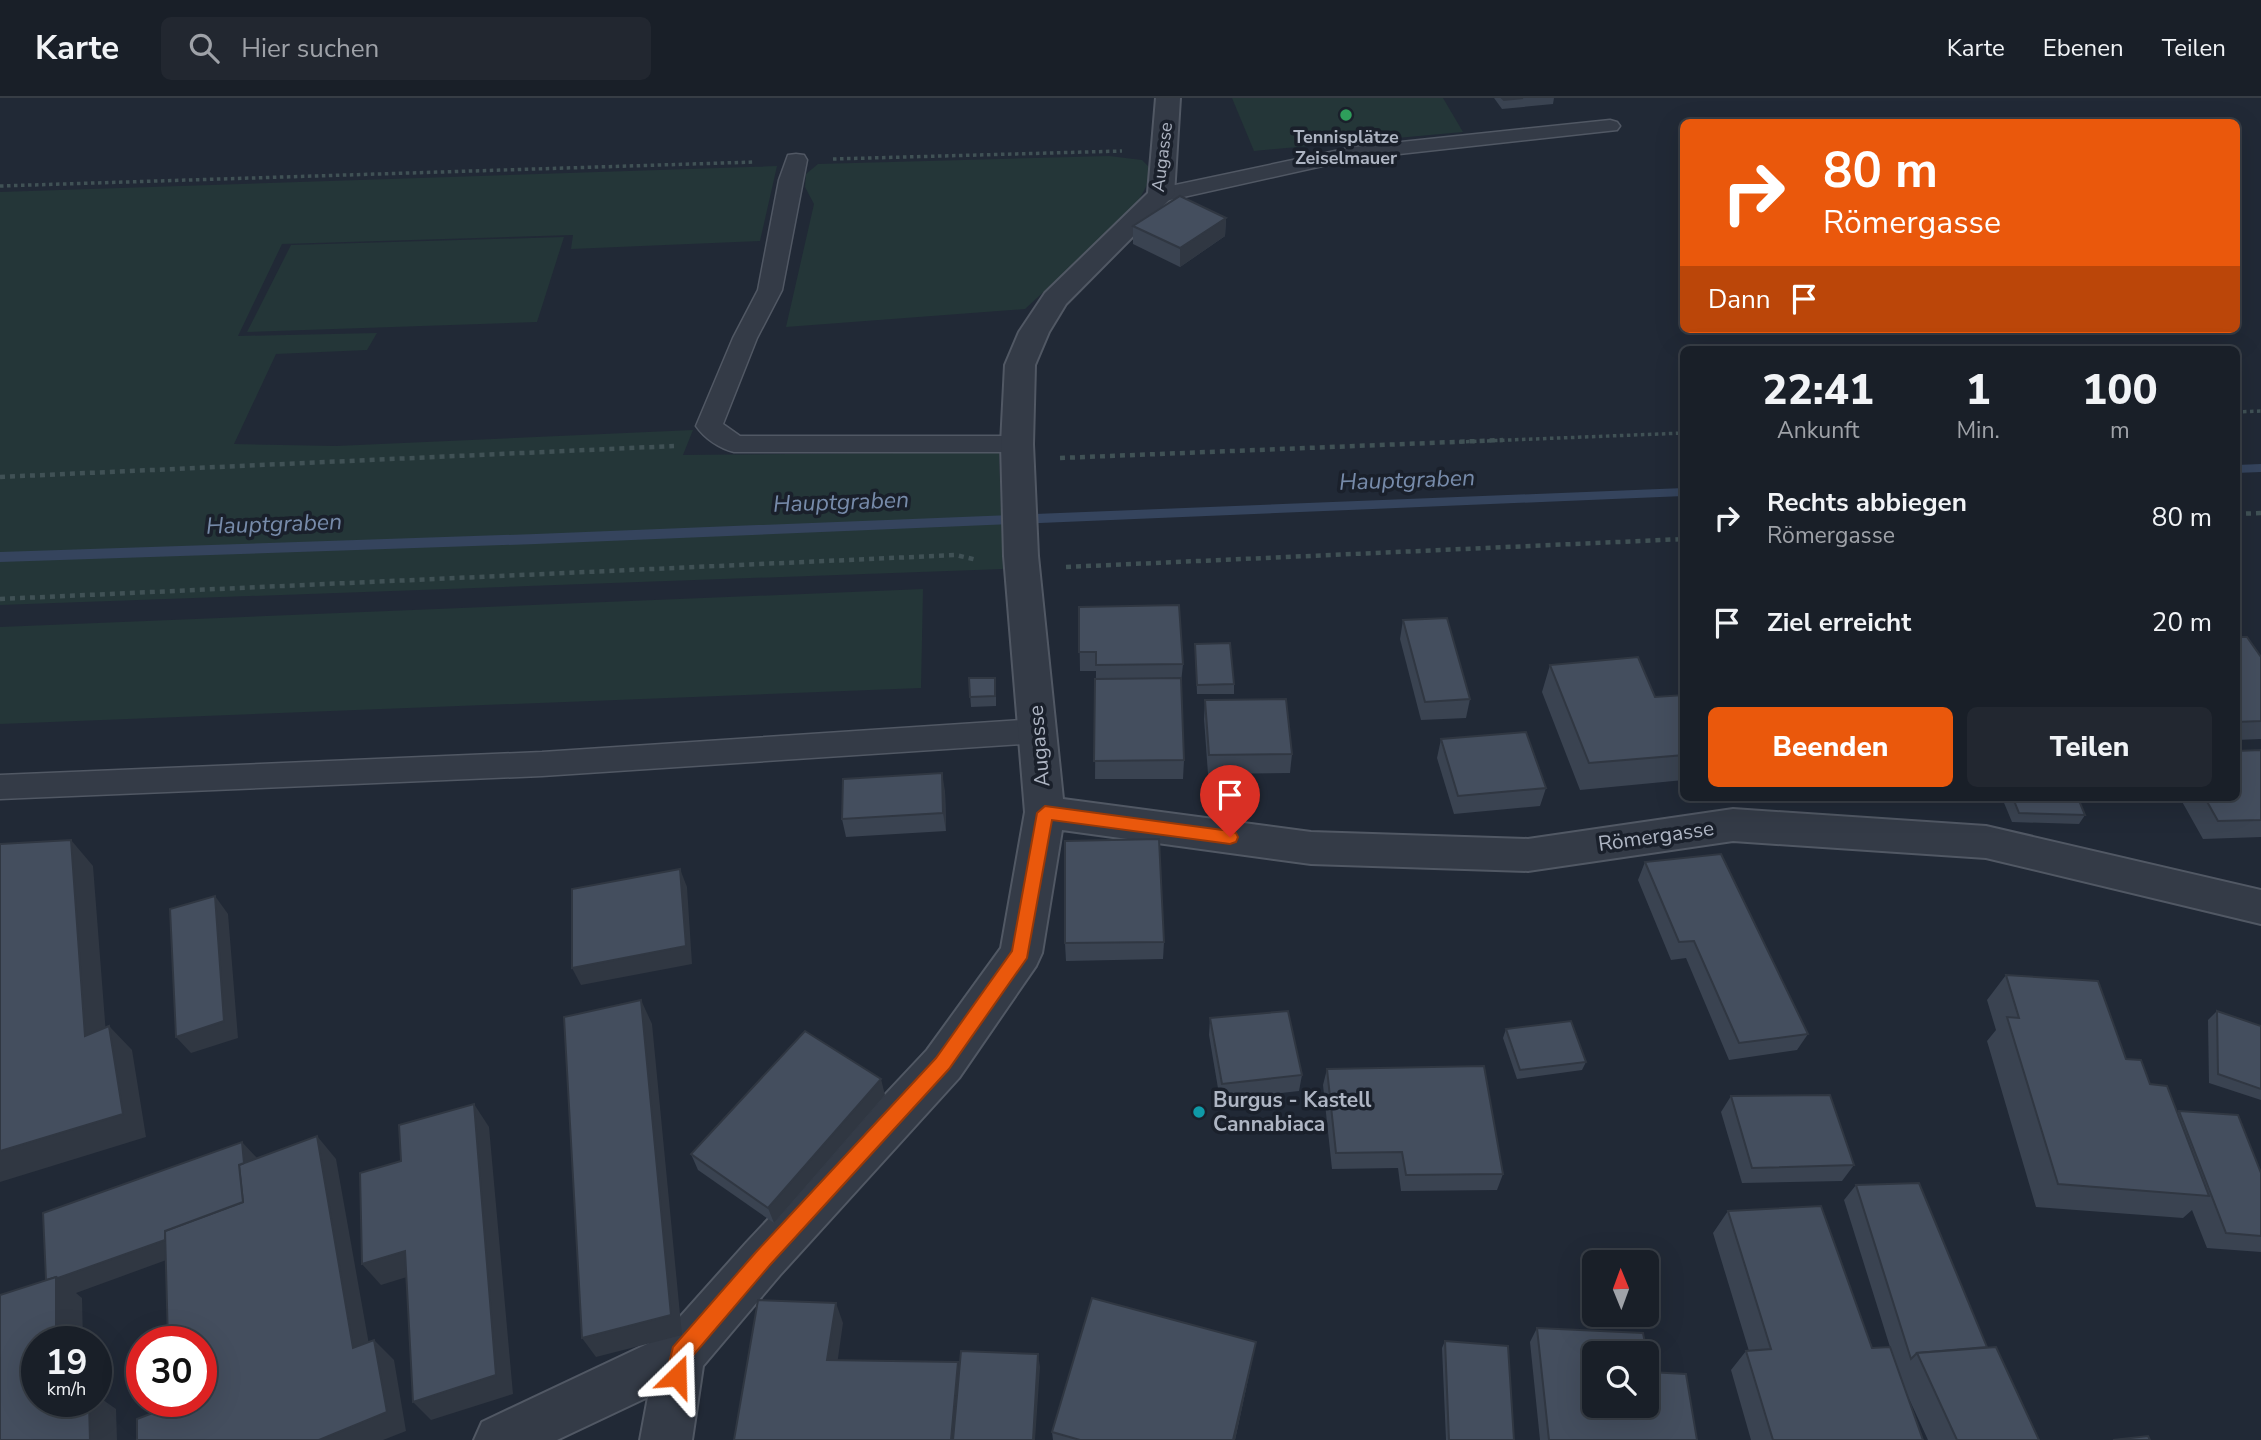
<!DOCTYPE html>
<html lang="de">
<head>
<meta charset="utf-8">
<style>
  body { margin:0; font-family:"Nunito Sans",sans-serif; background:#222730; color:#f1f3f6; height:100vh; display:flex; flex-direction:column; font-size:26px; white-space:nowrap }
  * { box-sizing:border-box; margin:0 }
  p { font-size:23px; color:#9fa2a8 }
  .icon { flex:none; width:38px; height:38px; fill:none; stroke:currentColor; stroke-width:2; stroke-linecap:round; stroke-linejoin:round }
  .map { position:relative; flex:1; overflow:hidden }
  .panel { position:absolute; left:1680px; top:248px; width:560px; height:455px; display:flex; flex-direction:column; background:#191f28; border-radius:10px; box-shadow:0 7px 28px #0002,0 0 0 2px #373d45 }
  .panel>* { flex:none }
  .guide { position:absolute; left:1680px; top:21px; width:560px; height:214px; border-radius:10px; box-shadow:0 7px 28px #0002,0 0 0 2px #373d45; background:#ea580c; color:#fff; overflow:hidden }
  .needle { width:46px; rotate:359deg }
  .tools { position:absolute; left:1582px; top:1152px; display:grid; gap:14px }
  .tools a { display:grid; place-items:center; width:77px; height:77px; border-radius:10px; background:#191f28; box-shadow:0 7px 28px #0002,0 0 0 2px #373d45; font-size:35px }
  .speed { position:absolute; left:21px; top:1228px; display:flex; gap:14px; font-size:35px; font-weight:700; text-align:center }
  .speed>* { display:grid; place-content:center; width:91px; height:91px; border-radius:50%; background:#191f28; box-shadow:0 7px 28px #0002,0 0 0 2px #373d45; line-height:1 }
  .speed small { font-size:18px; font-weight:400 }
  .speed .limit { border:10px solid #d22; background:#fff; color:#111 }
  .pin { position:absolute; display:grid; place-items:center; width:60px; height:60px; color:#fff; margin:-72px -30px; border-radius:50% 50% 50% 0; rotate:-45deg; box-shadow:0 0 7px #0007 }
  .pin .icon { rotate:45deg }
  .me { position:absolute; width:77px; margin:-38px; rotate:22deg; stroke-linejoin:round; filter:drop-shadow(0 0 5px #0008) }
  .turn { display:flex; align-items:center; gap:24px; height:147px; padding:0 28px; font-size:32px }
  .turn .icon { width:91px; height:91px; stroke-width:2.5 }
  .turn b { display:block; font-size:49px; line-height:60px }
  .then { display:flex; align-items:center; height:66px; padding:0 28px; background:#0003; gap:14px; font-size:26px }
  .eta { display:flex; justify-content:space-evenly; align-items:center; height:119px; text-align:center }
  .eta b { font-size:42px; font-weight:800; line-height:49px }
  .primary-button { display:flex; gap:14px; margin-top:auto; padding:14px 28px }
  .primary-button a { flex:1; height:80px; border-radius:10px; background:#ea580c; color:#fff; font-size:28px; font-weight:800; line-height:80px; text-align:center }
  .primary-button a+a { background:#222730; color:#f1f3f6 }
  ul { padding:0; list-style:none }
  li { display:flex; align-items:center; gap:21px; height:105px; padding:0 28px }
  li div { flex:1 }
  li b { display:block; font-size:26px }
  li em { font-style:normal }
  header { display:flex; align-items:center; gap:42px; box-sizing:border-box; height:98px; padding:0 35px; background:#191f28; border-bottom:2px solid #373d45 }
  header strong { font-size:33px }
  nav { display:flex; gap:38px; margin-inline-start:auto; font-size:24px }
  .search { width:490px; height:63px; background:#222730; display:flex; align-items:center; gap:18px; box-sizing:border-box; padding:0 24px; border-radius:10px; color:#9fa2a8; font-size:26px }
  .map>svg:first-child { display:block }
</style>
</head>
<body>
<header>
<strong>Karte</strong>
<div class="search"><svg class="icon" aria-label="search" viewBox="0 0 24 24"><circle cx="10" cy="10" r="6"/><path d="M15 15l6 6"/></svg>Hier suchen</div>
<nav><a>Karte</a><a>Ebenen</a><a>Teilen</a></nav>
</header>
<div class="map">
<svg width="2261" height="1342" viewBox="0 0 2261 1342">
  <rect width="100%" height="100%" fill="#212936"/>
  <g fill="#243638">
    <polygon points="1232,0 1443,0 1463,34 1254,53"/>
    <polygon points="1109,58 1142,62 1154,74 1134,111 1025,211 786,229 814,106 805,89 806,76 818,66"/>
    <polygon points="777,68 760,143 571,151 573,137 282,146 238,238 377,235 367,252 276,256 234,346 336,348 693,332 683,357 999,354 1003,471 0,507 0,94"/>
    <polygon points="564,139 537,224 247,234 291,147"/>
    <polygon points="923,491 921,590 0,626 0,529"/>
  </g>
  <g fill="none" stroke-linecap="round" stroke-linejoin="round">
    <g fill="#35445d" fill-rule="evenodd">
      <polygon points="2261,366 2261,374 2236,375 2236,367"/>
      <polygon points="1684,390 1684,398 536,446 0,464 0,454 536,436"/>
    </g>
    <g stroke="#515864" stroke-width="3">
      <g id="service">
        <polygon points="1610,22 1617,24 1620,28 1617,32 1354,61 1161,104 1153,102 1150,97 1153,92 1161,90 1354,49"/>
        <path d="M796 56 804 57 807 62 782 192 757 240 723 326 740 338H1017L1026 340 1030 346 1026 352 1017 354H734C720 351 704 340 696 328L733 240 758 192 779 82 788 57Z"/>
        <polygon points="1038,621 1049,625 1053,633 1049,641 1038,645 542,678 0,701 0,677 542,654"/>
      </g>
    </g>
    <g stroke="#515864" stroke-width="4">
      <polygon id="minor" points="1156,0 1180,0 1174,97 1066,206 1049,234 1035,267 1033,346 1038,458 1063,701 1311,734 1528,741 1733,711 1986,728 2261,792 2261,826 1986,760 1733,743 1528,773 1311,766 1062,732 1042,855 1036,868 959,980 780,1177 703,1268 692,1342 640,1342 648,1299 557,1342 474,1342 482,1324 662,1239 746,1145 927,952 1001,850 1025,714 1004,458 1001,346 1005,267 1019,234 1045,195 1148,95"/>
    </g>
    <g stroke="#405155" stroke-width="3.5" stroke-dasharray="3.5 3.5" stroke-linecap="butt">
      <polyline points="833,61 1122,53"/>
      <polyline points="0,88 755,64"/>
      <polyline points="2236,314 2261,313"/>
      <polyline points="1459,344 1684,335"/>
    </g>
    <g stroke="#405155" stroke-width="4.5" stroke-dasharray="5 5" stroke-linecap="butt">
      <polyline points="1060,360 1503,342"/>
      <polyline points="0,379 674,348"/>
      <polyline points="2236,416 2261,415"/>
      <polyline points="1066,469 1684,441"/>
      <polyline points="0,501 956,457 977,462"/>
    </g>
    <use href="#service" fill="#343b47" fill-rule="evenodd"/>
    <use href="#minor" fill="#343b47" fill-rule="evenodd"/>
  </g>
  <g fill="#3a4351">
    <polygon points="1494,0 1554,0 1553,6 1502,11"/>
    <polygon points="1226,120 1225,138 1180,169 1133,146 1133,128"/>
    <polygon points="1079,509 1183,566 1181,585 1184,662 1183,681 1095,681 1096,573 1080,573"/>
    <polygon points="1403,522 1470,601 1466,620 1421,622 1400,541"/>
    <polygon points="2236,539 2261,559 2261,641 2236,642"/>
    <polygon points="1195,546 1234,586 1234,596 1197,596"/>
    <polygon points="1550,567 1655,599 1684,597 1684,682 1580,692 1542,594"/>
    <polygon points="969,580 996,589 996,608 971,609"/>
    <polygon points="1205,602 1292,656 1290,675 1208,676 1204,621"/>
    <polygon points="1441,641 1546,690 1540,708 1454,716 1437,660"/>
    <polygon points="2261,652 2261,739 2203,741 2180,700 2236,700"/>
    <polygon points="945,693 946,733 846,739 842,721"/>
    <polygon points="2002,700 2078,700 2085,717 2079,726 2012,724"/>
    <polygon points="1645,764 1808,936 1797,952 1729,962 1686,860 1671,862 1638,782"/>
    <polygon points="1164,844 1163,861 1066,863 1065,845"/>
    <polygon points="2006,877 2126,961 2178,1015 2179,1013 2261,1075 2261,1154 2207,1150 2192,1112 2183,1120 2036,1109 1987,943 1996,932 1987,902"/>
    <polygon points="2217,913 2261,928 2261,1002 2209,985 2208,922"/>
    <polygon points="1210,920 1302,977 1299,993 1220,1002 1209,937"/>
    <polygon points="1506,931 1586,964 1582,972 1517,981 1503,940"/>
    <polygon points="1327,971 1503,1076 1497,1092 1401,1093 1398,1070 1332,1071 1323,987"/>
    <polygon points="885,997 774,1125 698,1072 691,1056"/>
    <polygon points="1731,998 1854,1067 1842,1083 1742,1085 1721,1014"/>
    <polygon points="1856,1087 1987,1249 2039,1342 1928,1342 1905,1292 1923,1342 1751,1342 1731,1272 1746,1253 1749,1253 1713,1135 1728,1113 1872,1250 1890,1249 1844,1102"/>
    <polygon points="1537,1230 1697,1342 1540,1342 1530,1244"/>
    <polygon points="1445,1243 1514,1342 1446,1342 1442,1250"/>
    <polygon points="1252,1263 1235,1342 1053,1342 1052,1334"/>
  </g>
  <g fill="#303742">
    <polygon points="1226,120 1225,138 1180,169 1180,150"/>
    <polygon points="942,675 945,693 946,733 943,715"/>
    <polygon points="71,742 93,768 108,962 85,938"/>
    <polygon points="680,771 687,789 692,866 581,887 572,870"/>
    <polygon points="215,798 228,816 238,940 191,955 176,939"/>
    <polygon points="641,902 652,926 682,1237 596,1259 582,1240"/>
    <polygon points="109,928 132,952 146,1039 0,1084 0,1053"/>
    <polygon points="881,981 885,997 774,1125 768,1110"/>
    <polygon points="474,1006 489,1029 513,1296 431,1322 413,1304"/>
    <polygon points="317,1038 336,1061 373,1269 353,1250"/>
    <polygon points="242,1044 257,1060 265,1126 76,1195 82,1200 83,1244 56,1244 56,1179"/>
    <polygon points="405,1153 423,1174 381,1187 362,1166"/>
    <polygon points="836,1205 843,1225 835,1281 827,1262"/>
    <polygon points="374,1242 394,1262 406,1333 383,1342 319,1342"/>
    <polygon points="1256,1244 1252,1263 1235,1342 1233,1342"/>
    <polygon points="1038,1256 1040,1269 1035,1342 1033,1342"/>
    <polygon points="958,1264 962,1284 957,1342 951,1342"/>
    <polygon points="96,1297 116,1311 117,1342 90,1342 89,1304 96,1304"/>
  </g>
  <g fill="#444e5e" stroke="#303742" stroke-width="2">
    <polygon points="1502,0 1523,0 1504,2"/>
    <polygon points="1180,98 1226,120 1180,150 1133,128"/>
    <polygon points="1179,507 1183,566 1096,567 1096,554 1079,554 1079,509"/>
    <polygon points="1447,520 1470,601 1425,604 1403,522"/>
    <polygon points="2236,539 2247,539 2261,559 2261,623 2236,624"/>
    <polygon points="1230,545 1234,586 1197,587 1195,546"/>
    <polygon points="1638,559 1655,599 1684,597 1684,657 1589,665 1550,567"/>
    <polygon points="969,580 995,580 995,598 970,599"/>
    <polygon points="1181,580 1184,662 1094,663 1095,581"/>
    <polygon points="1286,601 1292,656 1209,657 1205,602"/>
    <polygon points="1526,634 1546,690 1458,698 1441,641"/>
    <polygon points="2261,652 2261,722 2218,723 2205,700 2236,700 2236,653"/>
    <polygon points="942,675 943,715 842,721 843,681"/>
    <polygon points="2013,700 2078,700 2085,717 2019,715"/>
    <polygon points="1159,741 1164,844 1065,845 1065,743"/>
    <polygon points="71,742 85,938 109,928 123,1016 0,1053 0,746"/>
    <polygon points="1721,756 1808,936 1739,945 1694,843 1679,844 1645,764"/>
    <polygon points="680,771 686,848 572,870 572,791"/>
    <polygon points="215,798 224,923 176,939 170,811"/>
    <polygon points="2006,877 2098,883 2126,961 2141,962 2150,986 2167,988 2209,1098 2058,1086 2007,919 2019,920"/>
    <polygon points="641,902 671,1217 582,1240 564,919"/>
    <polygon points="1288,913 1302,977 1222,986 1210,920"/>
    <polygon points="2217,913 2261,928 2261,991 2218,976"/>
    <polygon points="1571,923 1586,964 1520,972 1506,931"/>
    <polygon points="805,933 881,981 768,1110 691,1056"/>
    <polygon points="1484,968 1503,1076 1406,1077 1402,1054 1336,1055 1327,971"/>
    <polygon points="1830,997 1854,1067 1752,1070 1731,998"/>
    <polygon points="474,1006 496,1277 413,1304 405,1153 362,1166 360,1075 401,1063 399,1027"/>
    <polygon points="2179,1013 2238,1017 2261,1075 2261,1138 2226,1135"/>
    <polygon points="317,1038 353,1250 374,1242 387,1314 319,1342 137,1342 137,1321 171,1308 171,1304 201,1304 201,1244 168,1244 165,1133 243,1104 239,1067"/>
    <polygon points="242,1044 244,1065 239,1067 243,1104 165,1133 165,1142 58,1180 56,1179 46,1182 43,1115"/>
    <polygon points="1919,1085 1987,1249 1917,1255 1911,1261 1856,1087"/>
    <polygon points="1821,1108 1872,1250 1890,1249 1923,1342 1773,1342 1746,1253 1771,1251 1728,1113"/>
    <polygon points="56,1179 56,1244 37,1244 37,1304 89,1304 90,1342 0,1342 0,1197"/>
    <polygon points="1092,1200 1256,1244 1233,1342 1080,1342 1052,1334"/>
    <polygon points="758,1202 836,1205 827,1262 958,1264 951,1342 734,1342"/>
    <polygon points="1537,1230 1643,1235 1647,1255 1594,1255 1594,1307 1647,1307 1647,1256 1650,1274 1686,1276 1697,1342 1549,1342"/>
    <polygon points="1445,1243 1508,1248 1514,1342 1449,1342"/>
    <polygon points="1996,1249 2039,1342 1957,1342 1917,1255"/>
    <polygon points="961,1253 1038,1256 1033,1342 953,1342"/>
    <polygon points="2148,1338 2150,1342 2113,1342"/>
  </g>
  <polygon fill="#ea580c" stroke="#983908" stroke-width="2" points="1045,708 1230,733 1236,735 1238,739 1236,744 1230,746 1052,722 1027,860 949,971 770,1167 690,1261 684,1285 677,1288 669,1285 666,1278 673,1249 756,1154 936,960 1012,853 1037,715"/>
  <circle fill="#2e9e5b" stroke="#1a202b" stroke-width="2.5" cx="1346" cy="17" r="7"/>
  <circle fill="#0f9aa8" stroke="#1a202b" stroke-width="2.5" cx="1199" cy="1014" r="7"/>
  <g text-anchor="middle" dominant-baseline="central" stroke-width="7" stroke-linejoin="round" paint-order="stroke">
    <g font-size="18" font-weight="bold" fill="#aeb5c3" stroke="#1a202b">
      <text x="1346" y="39">Tennisplätze<tspan x="1346" dy="21">Zeiselmauer</tspan></text>
    </g>
    <g font-size="18" fill="#aeb5c3" stroke="#1a202b">
      <text transform="translate(1162 59) rotate(-83)">Augasse</text>
    </g>
    <g font-size="21" fill="#aeb5c3" stroke="#1a202b">
      <text transform="translate(1039 648) rotate(-95)">Augasse</text>
      <text transform="translate(1656 738) rotate(-8)">Römergasse</text>
    </g>
    <g font-size="21" font-weight="bold" fill="#aeb5c3" stroke="#1a202b" text-anchor="start">
      <text x="1213" y="1002">Burgus - Kastell<tspan x="1213" dy="24">Cannabiaca</tspan></text>
    </g>
    <g font-size="23" font-style="italic" fill="#778baa" stroke="#1a202b">
      <text transform="translate(1407 382) rotate(-2)">Hauptgraben</text>
      <text transform="translate(841 404) rotate(-2)">Hauptgraben</text>
      <text transform="translate(274 426) rotate(-2)">Hauptgraben</text>
    </g>
  </g>
</svg>
<div class="tools">
<a><svg class="needle" viewBox="-14 -14 28 28"><path d="M0-13l5 13h-10z" fill="#e53935"/><path d="M0 13l5-13h-10z" fill="#9fa2a8"/></svg></a>
<a><svg class="icon" aria-label="search" viewBox="0 0 24 24"><circle cx="10" cy="10" r="6"/><path d="M15 15l6 6"/></svg></a>
</div>
<div class="speed"><div>19<small>km/h</small></div><div class="limit">30</div></div>
<div class="pin" style="left:1230px;top:739px;background:#d93025"><svg class="icon" aria-label="arrive" viewBox="0 0 24 24"><path d="M6 21V4h12l-3 4 3 4H6"/></svg></div>
<svg class="me" style="left:677px;top:1278px" viewBox="-20 -20 40 40"><path d="M0-17L14 15 0 8-14 15z" fill="#ea580c" stroke="#fff" stroke-width="4"/></svg>
<div class="guide">
<div class="turn"><svg class="icon" aria-label="right" viewBox="0 0 24 24"><path d="M7 20v-9h11M14 6l5 5-5 5"/></svg><div><b>80 m</b>Römergasse</div></div>
<div class="then">Dann<svg class="icon" aria-label="arrive" viewBox="0 0 24 24"><path d="M6 21V4h12l-3 4 3 4H6"/></svg></div>
</div>
<section class="panel">
<div class="eta">
<div><b>22:41</b><p>Ankunft</p></div>
<div><b>1</b><p>Min.</p></div>
<div><b>100</b><p>m</p></div>
</div>
<ul>
<li><svg class="icon" aria-label="right" viewBox="0 0 24 24"><path d="M7 20v-9h11M14 6l5 5-5 5"/></svg><div><b>Rechts abbiegen</b><p>Römergasse</p></div><em>80 m</em></li>
<li><svg class="icon" aria-label="arrive" viewBox="0 0 24 24"><path d="M6 21V4h12l-3 4 3 4H6"/></svg><div><b>Ziel erreicht</b></div><em>20 m</em></li>
</ul>
<div class="primary-button"><a>Beenden</a><a>Teilen</a></div>
</section>
</div>
</body>
</html>
